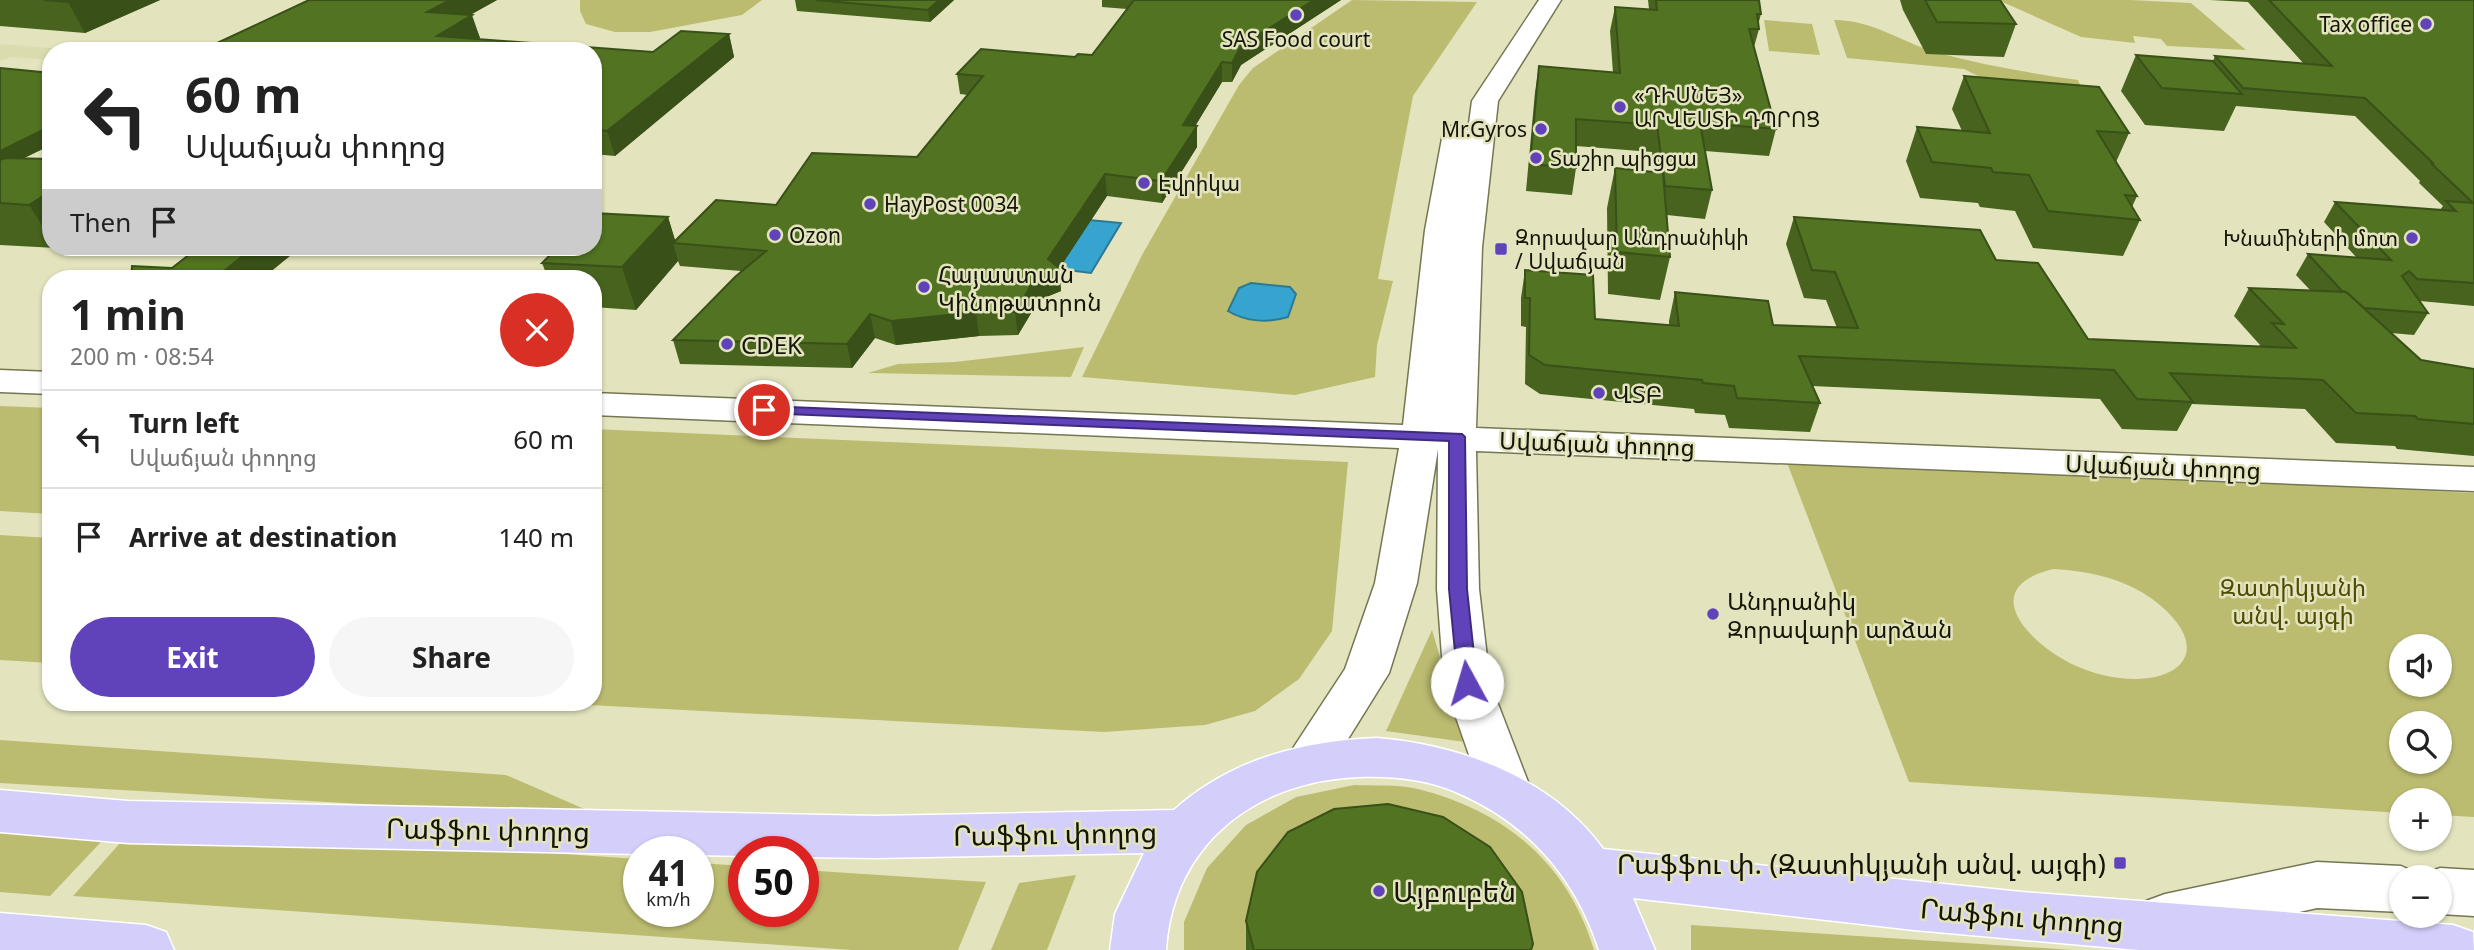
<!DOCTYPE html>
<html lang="en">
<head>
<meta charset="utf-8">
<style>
  body { margin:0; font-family:"Noto Sans","Noto Sans Armenian",sans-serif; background:#f6f6f6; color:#222; height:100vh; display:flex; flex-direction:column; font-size:26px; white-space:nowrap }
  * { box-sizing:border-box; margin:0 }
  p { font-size:23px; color:#767676 }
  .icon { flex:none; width:38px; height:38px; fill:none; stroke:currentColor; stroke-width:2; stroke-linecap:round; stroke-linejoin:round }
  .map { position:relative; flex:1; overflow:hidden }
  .details { position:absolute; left:42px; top:270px; width:560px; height:441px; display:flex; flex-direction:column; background:#fff; border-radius:28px; box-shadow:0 2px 5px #0004 }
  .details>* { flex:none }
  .top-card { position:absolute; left:42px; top:42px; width:560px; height:214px; border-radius:28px; box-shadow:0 2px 5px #0004; background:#fff; color:#222; overflow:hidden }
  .fabs { position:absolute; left:2389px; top:634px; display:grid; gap:14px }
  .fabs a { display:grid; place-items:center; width:63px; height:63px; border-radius:50%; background:#fff; box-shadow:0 2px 5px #0004; font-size:35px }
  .speed { position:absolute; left:623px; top:836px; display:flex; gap:14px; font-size:35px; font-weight:700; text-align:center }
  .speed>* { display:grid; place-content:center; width:91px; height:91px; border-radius:50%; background:#fff; box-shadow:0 2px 5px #0004; line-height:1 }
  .speed small { font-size:18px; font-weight:400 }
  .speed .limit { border:10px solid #d22; background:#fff; color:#111 }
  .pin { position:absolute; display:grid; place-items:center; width:60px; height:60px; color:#fff; margin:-30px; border:4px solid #fff; border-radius:50%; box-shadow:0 2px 7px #0007 }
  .me { position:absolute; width:77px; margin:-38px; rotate:354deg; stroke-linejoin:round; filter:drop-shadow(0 0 5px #0008) }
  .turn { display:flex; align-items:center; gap:24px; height:147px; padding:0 28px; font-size:32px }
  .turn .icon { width:91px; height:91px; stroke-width:2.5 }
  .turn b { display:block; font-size:49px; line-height:60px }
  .then { display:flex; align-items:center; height:66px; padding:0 28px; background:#0003; gap:14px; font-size:26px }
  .round { display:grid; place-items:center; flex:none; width:74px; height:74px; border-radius:37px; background:#f6f6f6 }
  .head { display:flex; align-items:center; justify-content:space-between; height:119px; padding:0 28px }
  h1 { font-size:42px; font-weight:700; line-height:52px }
  .primary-button { display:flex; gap:14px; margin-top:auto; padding:14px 28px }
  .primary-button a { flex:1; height:80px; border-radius:42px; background:#6043bb; color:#fff; font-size:28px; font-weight:700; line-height:80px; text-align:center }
  .primary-button a+a { background:#f6f6f6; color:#222 }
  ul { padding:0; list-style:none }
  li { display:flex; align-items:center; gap:21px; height:98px; padding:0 28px; border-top:2px solid #e0e0e0 }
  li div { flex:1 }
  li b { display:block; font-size:26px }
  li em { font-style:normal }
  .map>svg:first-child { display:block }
</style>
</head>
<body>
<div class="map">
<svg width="2474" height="950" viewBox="0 0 2474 950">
  <rect width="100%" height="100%" fill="#e3e4be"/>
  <polygon fill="#dadcae" points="0,44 76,50 77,51 51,51 51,60 11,57 0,61"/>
  <g fill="#bcbc71" fill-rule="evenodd">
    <polygon points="580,0 762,0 742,15 650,32 615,32 586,24 580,11"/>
    <polygon points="1352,0 1477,2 1413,96 1378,279 1393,281 1377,345 1375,377 1295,395 1082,377 1142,255 1239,85 1253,68"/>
    <polygon points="1998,0 2130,0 2191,3 2246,50 2167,46 2161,39 2133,36 2135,43 2081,37"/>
    <polygon points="1764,20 1812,24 1820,55 1769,51"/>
    <path d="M1834 20C1873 20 1899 41 1935 52 1982 65 2029 73 2078 80L2090 107 2028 101 1964 69 1847 58Z"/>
    <polygon points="1084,347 1071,377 868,373 898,364 955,362"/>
    <polygon points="0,406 51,408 51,514 0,511"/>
    <polygon points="593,429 1348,462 1332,631 1299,679 1255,711 1205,725 1104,732 532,702 593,702"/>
    <path d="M1786 460 2474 493V817L2440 815V800H2401V813L1909 782ZM2053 569C2092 571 2131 580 2161 606 2214 652 2178 685 2120 678 2099 676 2074 667 2056 655 2015 628 1987 585 2053 569ZM2401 646H2440V684H2401ZM2401 723H2440V761H2401Z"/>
    <polygon points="0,535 51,538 51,663 0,660"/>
    <polygon points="1432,630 1465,742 1386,731"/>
    <polygon points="0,740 506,775 605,818 0,783"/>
    <path d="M1354 785C1375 786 1398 784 1418 789 1505 811 1568 863 1594 950H1184V922L1207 868 1246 825 1296 797Z"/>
    <polygon points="0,817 117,825 50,896 0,892"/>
    <polygon points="136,825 639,859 639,912 698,912 698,863 744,866 744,912 803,912 803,870 986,882 958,950 852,950 73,896"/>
    <polygon points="1076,875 1047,950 991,950 1019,883"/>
    <polygon points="1691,925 2073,950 1691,950"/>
  </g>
  <g fill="#36a4cf" stroke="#2c7993" stroke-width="2">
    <polygon points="1089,220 1121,223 1091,273 1058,269"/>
    <path d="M1251 283 1290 287 1296 294 1288 317C1268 323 1246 322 1228 311L1239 288Z"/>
  </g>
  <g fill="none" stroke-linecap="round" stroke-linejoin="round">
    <g stroke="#757653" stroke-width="3">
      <g id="secondary">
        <polygon points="1539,0 1561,0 1498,101 1482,247 1476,428 2474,467 2474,491 1476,451 1479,589 1490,683 1533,795 1526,809 1508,815 1490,809 1483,795 1444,683 1437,589 1438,449 1417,583 1389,673 1325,776 1308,781 1291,776 1284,762 1345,669 1375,583 1399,448 593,415 593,393 1403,425 1425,230 1443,133 1447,127 1456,125 1465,127 1468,131 1472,101"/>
        <polygon points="0,370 51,372 51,394 0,392"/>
        <polygon points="2317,862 2401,866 2421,875 2440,868 2474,870 2474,916 2440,914 2440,877 2401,877 2401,912 2317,908 2165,942 2146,935 2138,918 2146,901 2165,894"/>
      </g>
    </g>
    <g stroke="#fff" stroke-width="3">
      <g id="primary">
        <path d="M1377 738C1461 745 1552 778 1603 849L2022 892 2453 925 2473 932 2474 950H2138L1914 930 1633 898 1655 950H1599C1576 878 1528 823 1458 793 1427 779 1392 776 1359 777 1256 781 1173 843 1166 950H1110L1115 914 1144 853 876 858 803 857V852H744V856L698 855V852L639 854 128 843 0 832V790L128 801 876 816 1174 810C1231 759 1302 741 1377 738Z"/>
        <polygon points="0,913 146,925 166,932 174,950 0,950"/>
      </g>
    </g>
    <use href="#secondary" fill="#fff" fill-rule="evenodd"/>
    <use href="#primary" fill="#d4cffa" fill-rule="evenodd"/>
  </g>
  <g fill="#47631d">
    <polygon points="0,0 160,0 85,33 0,26"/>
    <polygon points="309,0 497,0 470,15 480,38 478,39 653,52 729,34 734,57 615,156 593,154 593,51 200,51"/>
    <polygon points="795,0 954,0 930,22 797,11"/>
    <polygon points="1102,0 1341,0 1241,65 1232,82 1222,82 1195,126 1197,147 1162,203 1107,196 1059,269 1061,291 1039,300 1018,335 979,336 896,345 875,338 852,368 680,364 673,340 741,271 680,266 678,261 636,310 593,307 593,278 548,278 542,263 668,217 675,241 917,157 968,95 960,94 957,74 1092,55 1127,9 1102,7"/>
    <polygon points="1648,0 1759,0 1761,14 1758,25 1759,29 1754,47 1776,129 1769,156 1705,151 1712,190 1705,219 1667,215 1670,257 1660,300 1608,294 1607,208 1615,168 1654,172 1652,152 1576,146 1576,168 1572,195 1526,191 1535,92 1539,66 1613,73 1610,31 1615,7 1649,9"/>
    <polygon points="1900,0 2000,0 2016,24 2004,57 1926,54 1903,10"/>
    <polygon points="2210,0 2474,0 2474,306 2420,301 2428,313 2414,335 2391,333 2421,360 2474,369 2474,456 2397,449 2395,446 2336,443 2305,409 2192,404 2177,431 2122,429 2100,399 1812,386 1820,403 1810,432 1729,428 1725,415 1695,413 1694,409 1540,394 1525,384 1526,327 1521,326 1521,298 1525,270 1595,319 1669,325 1669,321 1675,292 1773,325 1837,328 1826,300 1804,298 1786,244 1794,217 1996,260 2088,339 2259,346 2260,345 2234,316 2249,288 2310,290 2296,275 2308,254 2357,258 2324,222 2335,202 2440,210 2443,206 2419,183 2420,181 2355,116 2236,106 2224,131 2145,125 2121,91 2136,55 2213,61 2215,56 2304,64 2248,2"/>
    <polygon points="0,68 51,145 23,158 51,159 51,247 59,247 56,248 0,245"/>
    <polygon points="1964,76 2129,133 2116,162 2137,196 2132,207 2140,220 2123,256 2033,248 2015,211 1980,207 1978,203 1920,198 1906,161 1917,127 1962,131 1952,109"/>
    <polygon points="1246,921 1532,950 1246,950"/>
  </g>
  <g fill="#395018">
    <polygon points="72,0 160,0 85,33 68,2"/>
    <polygon points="450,0 497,0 436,34 427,12"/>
    <polygon points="939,0 954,0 930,22 928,10"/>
    <polygon points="1314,0 1341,0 1241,65 1232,82 1232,63 1241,46"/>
    <polygon points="472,15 480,38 459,51 437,36"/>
    <polygon points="729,34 734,57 615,156 607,131"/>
    <polygon points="1222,62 1222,82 1183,146 1183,125"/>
    <polygon points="51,126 51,145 0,170 0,151"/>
    <polygon points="1197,126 1197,147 1162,203 1161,181"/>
    <polygon points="1105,174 1107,196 1059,269 1061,291 1039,300 1018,335 1015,312 1048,259"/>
    <polygon points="51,191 51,239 29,205"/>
    <polygon points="668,217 676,243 673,243 678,261 636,310 622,267"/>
    <polygon points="254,247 301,247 263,278 225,270"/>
    <polygon points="976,312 979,336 896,345 891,321"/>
    <polygon points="870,314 875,338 852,368 847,344"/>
  </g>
  <g fill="#527322" stroke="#395018" stroke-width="2">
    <polygon points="44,0 72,0 68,2"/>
    <polygon points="309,0 450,0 427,12 472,15 437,36 653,52 681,31 729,34 607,131 593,129 593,51 200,51"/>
    <polygon points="816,0 939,0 928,10"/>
    <polygon points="1134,0 1314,0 1241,46 1232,63 1222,62 1183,125 1197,126 1161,181 1105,174 1048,259 1059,268 1036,277 1015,312 976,312 891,321 870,314 847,344 673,340 735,277 766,251 673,243 716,200 776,205 812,153 917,157 983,76 957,74 981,49 1075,57 1078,54 1092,55"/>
    <polygon points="1656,0 1759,0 1761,14 1757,14 1759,29 1749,29 1776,129 1700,123 1712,190 1665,186 1657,125 1576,119 1576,168 1530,164 1539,66 1620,73 1615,7 1657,10"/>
    <polygon points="1925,0 2000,0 2016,24 1937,22"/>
    <polygon points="2269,0 2474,0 2474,283 2417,279 2409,271 2402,276 2428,313 2364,308 2346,292 2342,291 2308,254 2391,260 2335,202 2456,211 2446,201 2473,203 2431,163 2434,164 2365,98 2243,88 2215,56 2332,66"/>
    <polygon points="2136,55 2213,61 2242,94 2162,88"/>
    <polygon points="0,68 51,73 51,126 0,151"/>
    <polygon points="1964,76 2099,87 2129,133 2097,131 2137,196 2125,195 2140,220 2048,211 2029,175 1993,172 1991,168 1932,162 1917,127 1990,133"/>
    <polygon points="5,158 51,159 51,191 29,205 0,203 0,160"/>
    <polygon points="1615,168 1663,173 1670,257 1617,252"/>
    <polygon points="593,213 668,217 622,267 542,263 558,247 593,247"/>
    <polygon points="1794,217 1980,230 1996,260 2038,263 2088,339 2296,348 2272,323 2284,324 2249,288 2346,292 2421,360 2474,369 2474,424 2418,419 2415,416 2356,413 2323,380 2170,373 2193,402 2137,399 2114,370 1799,356 1820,403 1737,398 1734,386 1703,383 1702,380 1545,365 1529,355 1530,298 1525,298 1525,270 1593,275 1595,319 1679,326 1675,292 1768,301 1773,325 1858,328 1835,272 1812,270"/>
    <polygon points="199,247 254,247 225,270 442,278 131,278 132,266 172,268"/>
    <polygon points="1388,804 1443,817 1490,847 1522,892 1533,944 1531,950 1254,950 1246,921 1257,872 1288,832 1334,809"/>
  </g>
  <polygon fill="#6043bb" stroke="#3e2c7a" stroke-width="2" points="764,406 1462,434 1465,437 1467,589 1477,683 1474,688 1461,688 1458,683 1449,589 1449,441 759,413 757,410"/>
  <g fill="#6043bb" stroke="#e3e4be" stroke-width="2.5">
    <circle cx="1296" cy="15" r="7"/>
    <circle cx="2426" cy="24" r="7"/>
    <circle cx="1620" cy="107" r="7"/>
    <circle cx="1541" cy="129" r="7"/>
    <circle cx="1536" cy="158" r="7"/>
    <circle cx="1144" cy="183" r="7"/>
    <circle cx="870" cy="204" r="7"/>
    <circle cx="775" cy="235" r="7"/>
    <circle cx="2412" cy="238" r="7"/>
    <rect x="1494" y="242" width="14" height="14" rx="3.5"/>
    <circle cx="924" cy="287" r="7"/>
    <circle cx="727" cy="344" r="7"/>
    <circle cx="1599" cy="393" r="7"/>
    <circle cx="1713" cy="614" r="7"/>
    <rect x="2113" y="856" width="14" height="14" rx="3.5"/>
    <circle cx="1379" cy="891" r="7"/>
  </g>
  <g text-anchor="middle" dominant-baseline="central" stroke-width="5" stroke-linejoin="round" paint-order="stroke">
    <g font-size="21" fill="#151507" stroke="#e3e4be" text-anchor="start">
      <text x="2412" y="24" text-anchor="end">Tax office</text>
      <text x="1296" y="39" text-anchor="middle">SAS Food court</text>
      <text x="1634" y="95">«ԴԻՍՆԵՅ»<tspan x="1634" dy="24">ԱՐՎԵՍՏԻ ԴՊՐՈՑ</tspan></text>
      <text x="1527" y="129" text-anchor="end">Mr.Gyros</text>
      <text x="1550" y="158">Տաշիր պիցցա</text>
      <text x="1158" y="183">Էվրիկա</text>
      <text x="884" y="204">HayPost 0034</text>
      <text x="789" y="235">Ozon</text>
      <text x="1515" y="237">Զորավար Անդրանիկի<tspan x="1515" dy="24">/ Սվաճյան</tspan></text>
      <text x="2398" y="238" text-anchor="end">Խնամիների մոտ</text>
    </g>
    <g font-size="24" fill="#151507" stroke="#e3e4be" text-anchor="start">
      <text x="938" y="273">Հայաստան<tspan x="938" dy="28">Կինոթատրոն</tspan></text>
      <text x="741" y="344">CDEK</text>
      <text x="1613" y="393">ՎՏԲ</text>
      <text x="1727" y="600">Անդրանիկ<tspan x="1727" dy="28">Զորավարի արձան</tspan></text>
    </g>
    <g font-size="24" fill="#151507" stroke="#e3e4be">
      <text transform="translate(1597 443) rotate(2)">Սվաճյան փողոց</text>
      <text transform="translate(2163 466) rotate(2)">Սվաճյան փողոց</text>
    </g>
    <g font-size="24" fill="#4d4c02" stroke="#e3e4be">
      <text x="2293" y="586">Զատիկյանի<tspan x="2293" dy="28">անվ. այգի</tspan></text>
    </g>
    <g font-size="28" fill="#151507" stroke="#e3e4be">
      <text transform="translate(488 829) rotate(1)">Րաֆֆու փողոց</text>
      <text transform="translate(1055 833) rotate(-1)">Րաֆֆու փողոց</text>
      <text transform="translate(2022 916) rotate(5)">Րաֆֆու փողոց</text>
    </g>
    <g font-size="28" fill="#151507" stroke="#e3e4be" text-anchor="end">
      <text x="2106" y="863">Րաֆֆու փ. (Զատիկյանի անվ. այգի)</text>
      <text x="1393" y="891" text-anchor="start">Այբուբեն</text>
    </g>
  </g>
</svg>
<div class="fabs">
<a><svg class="icon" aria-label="sound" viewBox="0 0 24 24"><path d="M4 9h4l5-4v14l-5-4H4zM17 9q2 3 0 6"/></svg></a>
<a><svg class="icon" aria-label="search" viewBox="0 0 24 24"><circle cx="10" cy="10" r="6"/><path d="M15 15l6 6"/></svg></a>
<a>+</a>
<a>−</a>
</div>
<div class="speed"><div>41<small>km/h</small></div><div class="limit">50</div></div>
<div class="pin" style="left:764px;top:410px;background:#d93025"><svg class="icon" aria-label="arrive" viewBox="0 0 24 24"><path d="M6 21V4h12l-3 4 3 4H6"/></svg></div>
<svg class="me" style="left:1467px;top:683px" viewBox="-20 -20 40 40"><circle r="19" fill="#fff"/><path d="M0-13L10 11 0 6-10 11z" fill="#6043bb"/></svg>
<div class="top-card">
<div class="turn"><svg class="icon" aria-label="left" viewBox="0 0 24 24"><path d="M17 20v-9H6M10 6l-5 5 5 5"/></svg><div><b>60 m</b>Սվաճյան փողոց</div></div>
<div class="then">Then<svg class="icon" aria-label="arrive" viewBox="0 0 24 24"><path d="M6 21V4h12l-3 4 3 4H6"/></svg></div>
</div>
<section class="details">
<div class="head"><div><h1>1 min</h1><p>200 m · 08:54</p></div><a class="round" style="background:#d93025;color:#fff"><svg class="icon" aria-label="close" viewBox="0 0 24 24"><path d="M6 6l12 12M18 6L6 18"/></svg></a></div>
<ul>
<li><svg class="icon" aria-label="left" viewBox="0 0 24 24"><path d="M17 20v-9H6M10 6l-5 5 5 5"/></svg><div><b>Turn left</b><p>Սվաճյան փողոց</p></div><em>60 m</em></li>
<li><svg class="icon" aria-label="arrive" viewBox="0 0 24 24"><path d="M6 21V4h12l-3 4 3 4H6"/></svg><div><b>Arrive at destination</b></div><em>140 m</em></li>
</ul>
<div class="primary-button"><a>Exit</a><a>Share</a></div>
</section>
</div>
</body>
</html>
